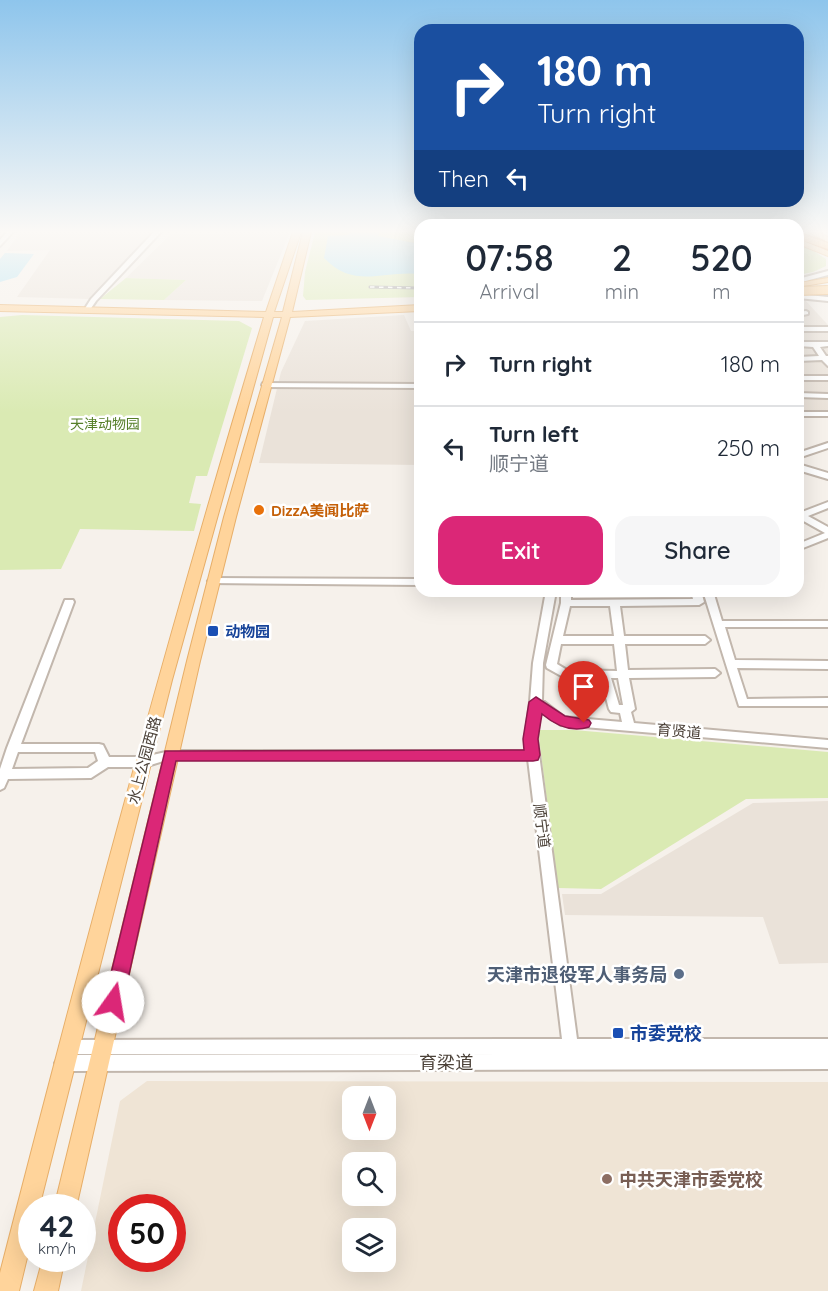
<!DOCTYPE html>
<html lang="en">
<head>
<meta charset="utf-8">
<style>
  body { margin:0; font-family:Quicksand,"Noto Sans SC",sans-serif; background:#f6f6f7; color:#1f2937; height:100vh; display:flex; flex-direction:column; font-size:22px; white-space:nowrap }
  * { box-sizing:border-box; margin:0 }
  p { font-size:20px; color:#747a83 }
  .icon { flex:none; width:33px; height:33px; fill:none; stroke:currentColor; stroke-width:2; stroke-linecap:round; stroke-linejoin:round }
  .map { position:relative; flex:1; overflow:hidden }
  .drawer { position:absolute; left:414px; top:219px; width:390px; height:378px; display:flex; flex-direction:column; background:#fff; border-radius:18px; box-shadow:0 6px 24px #0002 }
  .drawer>* { flex:none }
  .top-card { position:absolute; left:414px; top:24px; width:390px; height:183px; border-radius:18px; box-shadow:0 6px 24px #0002; background:#1a4fa0; color:#fff; overflow:hidden }
  .needle { width:39px; rotate:180deg }
  .buttons { position:absolute; left:342px; top:1086px; display:grid; gap:12px }
  .buttons a { display:grid; place-items:center; width:54px; height:54px; border-radius:12px; background:#fff; box-shadow:0 6px 24px #0002; font-size:30px }
  .speed { position:absolute; left:18px; top:1194px; display:flex; gap:12px; font-size:30px; font-weight:700; text-align:center }
  .speed>* { display:grid; place-content:center; width:78px; height:78px; border-radius:50%; background:#fff; box-shadow:0 6px 24px #0002; line-height:1 }
  .speed small { font-size:15px; font-weight:400 }
  .speed .limit { border:9px solid #d22; background:#fff; color:#111 }
  .pin { position:absolute; display:grid; place-items:center; width:51px; height:51px; color:#fff; margin:-62px -26px; border-radius:50% 50% 50% 0; rotate:-45deg; box-shadow:0 0 6px #0007 }
  .pin .icon { rotate:45deg }
  .me { position:absolute; width:66px; margin:-33px; rotate:13deg; stroke-linejoin:round; filter:drop-shadow(0 0 4px #0008) }
  .turn { display:flex; align-items:center; gap:21px; height:126px; padding:0 24px; font-size:27px }
  .turn .icon { width:78px; height:78px; stroke-width:2.5 }
  .turn b { display:block; font-size:42px; line-height:51px }
  .then { display:flex; align-items:center; height:57px; padding:0 24px; background:#0003; gap:12px; font-size:22px }
  .eta { display:flex; justify-content:space-evenly; align-items:center; height:102px; text-align:center }
  .eta b { font-size:36px; font-weight:600; line-height:42px }
  .cta { display:flex; gap:12px; margin-top:auto; padding:12px 24px }
  .cta a { flex:1; height:69px; border-radius:18px; background:#db2777; color:#fff; font-size:24px; font-weight:600; line-height:69px; text-align:center }
  .cta a+a { background:#f6f6f7; color:#1f2937 }
  ul { padding:0; list-style:none }
  li { display:flex; align-items:center; gap:18px; height:84px; padding:0 24px; border-top:2px solid #e0e1e3 }
  li div { flex:1 }
  li b { display:block; font-size:22px }
  li em { font-style:normal }
  .map>svg:first-child { display:block }
</style>
</head>
<body>
<div class="map">
<svg width="828" height="1291" viewBox="0 0 828 1291">
  <rect width="100%" height="100%" fill="#f6f1eb"/>
  <g fill="#eae2d9">
    <polygon points="20,232 158,232 89,299 17,297 50,250 7,251"/>
    <polygon points="223,232 290,232 262,301 164,300 186,280 126,278 171,234 222,234"/>
    <polygon points="798,299 804,299 828,325 828,414 798,414"/>
    <polygon points="404,315 411,331 420,331 420,465 259,463 281,372 305,321"/>
    <polygon points="828,801 828,963 779,964 763,917 565,915 562,894 601,894 753,803"/>
  </g>
  <path fill="#efe4d5" fill-rule="evenodd" d="M147 1081 828 1082V1291H81L120 1101ZM352 1096H386V1130H352ZM352 1162H386V1196H352ZM122 1208H172V1258H122ZM352 1228H386V1262H352Z"/>
  <g fill="#daeab3">
    <polygon points="315,232 420,232 420,297 306,300 303,296 305,272"/>
    <polygon points="798,245 812,250 826,259 826,266 813,272 798,275"/>
    <polygon points="126,278 186,280 164,300 100,299"/>
    <polygon points="22,315 239,321 252,328 207,476 196,476 189,503 201,504 194,531 80,529 61,569 0,570 0,317"/>
    <polygon points="538,730 574,730 828,752 828,798 746,799 601,889 558,888"/>
  </g>
  <g fill="#a7dff3">
    <path d="M351 232H380L378 236 420 244V274C382 270 355 290 324 258L328 236 348 235Z"/>
    <polygon points="5,253 34,254 17,277 0,282 0,259"/>
  </g>
  <g fill="none" stroke-linecap="round" stroke-linejoin="round">
    <g stroke="#c2b7ad" stroke-width="4">
      <g id="minor">
        <polygon points="7,232 13,232 0,246 0,240"/>
        <polygon points="154,232 161,232 96,301 89,311 85,311 84,310 91,299"/>
        <polygon points="828,271 828,275 798,283 798,279"/>
        <polygon points="798,294 828,297 828,301 798,298"/>
        <polygon points="806,311 808,312 808,314 798,316 798,312"/>
        <rect x="798" y="327" width="30" height="4"/>
        <polygon points="798,342 828,342 828,346 820,347 826,356 828,356 828,366 822,360 798,361 798,357 819,356 813,347 798,346"/>
        <rect x="798" y="376" width="30" height="4"/>
        <polygon points="263,383 420,384 420,388 266,387 262,385"/>
        <polygon points="798,393 828,394 828,398 798,397"/>
        <rect x="798" y="412" width="30" height="4"/>
        <polygon points="828,443 828,448 798,458 798,453"/>
        <polygon points="798,464 828,473 828,479 798,470"/>
        <polygon points="828,502 828,508 808,516 828,527 828,538 798,550 798,544 825,533 800,519 798,520 798,511 802,512"/>
        <polygon points="213,578 420,579 420,585 210,583 208,581"/>
        <path d="M546 591H556L543 663 542 700 564 717 622 722 620 713 611 712 609 709 601 679 565 678 547 668 546 665 561 603V591H571V600L693 599 691 591H701L704 602 699 605 620 606 624 636H705L710 640 705 644H625L628 670 715 669 720 673 715 677 629 678 635 709 631 712 634 723 828 740V748L561 725 540 711 537 739 577 1039H828V1053L577 1054 828 1053V1069L63 1071 58 1068 55 1063 58 1058 63 1055 565 1054H68L63 1052 60 1047 63 1042 68 1040 562 1039 528 759H170L144 767H108L91 778 8 779 4 788 0 790V769L7 748 65 600H73L74 602 21 744H99L103 745 109 757H144L170 751H527L525 739 530 702 533 663ZM570 606H610L614 636H563ZM561 644H614L617 671 567 670 557 664ZM611 678H618L623 705H619ZM18 752H95L98 761 88 768 12 769Z"/>
        <polygon points="703,591 713,591 722,621 828,621 828,627 725,627 735,660 828,661 828,669 737,668 747,699 828,698 828,706 739,706"/>
      </g>
    </g>
    <g stroke="#e7ae68" stroke-width="2">
      <g id="major">
        <path d="M293 232H301L274 312H283L303 232H311L292 312 420 305V311L290 317 236 517 200 661 76 1208H54L187 661 224 517 282 317H273L172 680 39 1208H32V1237L19 1291H0V1273C82 953 168 634 264 317L0 311V305L266 312Z"/>
        <polygon points="808,232 818,232 828,237 828,242"/>
        <polygon points="798,239 828,251 828,256 798,244"/>
        <polygon points="828,278 828,282 798,287 798,283"/>
        <polygon points="43,1258 65,1258 58,1291 34,1291"/>
      </g>
    </g>
    <g stroke="#e28b39" stroke-width="4">
      <polygon id="highway" points="798,233 828,243 828,249 798,239"/>
    </g>
    <use href="#minor" fill="#fff" fill-rule="evenodd"/>
    <use href="#major" fill="#ffd49b" fill-rule="evenodd"/>
    <use href="#highway" fill="#ffb96d" fill-rule="evenodd"/>
    <g stroke="#999" stroke-width="3">
      <polyline id="rail" points="370,287 420,288"/>
    </g>
    <use href="#rail" stroke="#fff" stroke-width="1.5" stroke-dasharray="4.5" stroke-linecap="butt"/>
    <g stroke="#e7ae68" stroke-width="10" stroke-linecap="butt">
      <polyline id="major-bridge" points="798,291 828,290"/>
    </g>
    <use href="#major-bridge" stroke="#ffd49b" stroke-width="8"/>
  </g>
  <linearGradient id="sky" x2="0" y2="1"><stop stop-color="#8ec5ec"/><stop offset="0.56" stop-color="#fbf9f6"/><stop offset="1" stop-color="#fbf9f6" stop-opacity="0"/></linearGradient>
  <rect width="828" height="413" fill="url(#sky)"/>
  <path fill="#db2777" stroke="#8e194d" stroke-width="1.5" d="M536 697 565 716 589 720 591 723 589 727C571 733 555 725 542 714L538 739 540 755 538 760 533 761H176L123 1002 120 1008 113 1011 106 1008 104 1002 165 751 524 750 523 739 529 702Z"/>
  <circle fill="#e8710a" stroke="#fff" stroke-width="2" cx="259" cy="510" r="6"/>
  <g fill="#1a4fb4" stroke="#fff" stroke-width="2">
    <rect x="207" y="625" width="12" height="12" rx="3"/>
    <rect x="612" y="1027" width="12" height="12" rx="3"/>
  </g>
  <circle fill="#5c6f8a" stroke="#fff" stroke-width="2" cx="679" cy="974" r="6"/>
  <circle fill="#8d6e63" stroke="#fff" stroke-width="2" cx="607" cy="1179" r="6"/>
  <g text-anchor="middle" dominant-baseline="central" stroke-width="5" stroke-linejoin="round" paint-order="stroke">
    <g font-size="14" fill="#567f29" stroke="#fff">
      <text x="105" y="424">天津动物园</text>
    </g>
    <g font-size="15" font-weight="bold" fill="#c56008" stroke="#fff" text-anchor="start">
      <text x="271" y="510">DizzA美闻比萨</text>
    </g>
    <g font-size="15" font-weight="bold" fill="#164399" stroke="#fff" text-anchor="start">
      <text x="225" y="631">动物园</text>
    </g>
    <g font-size="15" fill="#4b4138" stroke="#fff">
      <text transform="translate(679 731) rotate(5)">育贤道</text>
      <text transform="translate(144 760) rotate(-75)">水上公园西路</text>
      <text transform="translate(542 826) rotate(83)">顺宁道</text>
    </g>
    <g font-size="18" font-weight="bold" fill="#4e5e75" stroke="#fff" text-anchor="end">
      <text x="667" y="974">天津市退役军人事务局</text>
    </g>
    <g font-size="18" font-weight="bold" fill="#164399" stroke="#fff" text-anchor="start">
      <text x="630" y="1033">市委党校</text>
    </g>
    <g font-size="18" fill="#4b4138" stroke="#fff">
      <text x="446" y="1062">育梁道</text>
    </g>
    <g font-size="18" font-weight="bold" fill="#785e54" stroke="#fff" text-anchor="start">
      <text x="619" y="1179">中共天津市委党校</text>
    </g>
  </g>
</svg>
<div class="buttons">
<a><svg class="needle" viewBox="-14 -14 28 28"><path d="M0-13l5 13h-10z" fill="#e53935"/><path d="M0 13l5-13h-10z" fill="#747a83"/></svg></a>
<a><svg class="icon" aria-label="search" viewBox="0 0 24 24"><circle cx="10" cy="10" r="6"/><path d="M15 15l6 6"/></svg></a>
<a><svg class="icon" aria-label="layers" viewBox="0 0 24 24"><path d="M12 4l9 5-9 5-9-5zM3 14l9 5 9-5"/></svg></a>
</div>
<div class="speed"><div>42<small>km/h</small></div><div class="limit">50</div></div>
<div class="pin" style="left:584px;top:723px;background:#d93025"><svg class="icon" aria-label="arrive" viewBox="0 0 24 24"><path d="M6 21V4h12l-3 4 3 4H6"/></svg></div>
<svg class="me" style="left:113px;top:1002px" viewBox="-20 -20 40 40"><circle r="19" fill="#fff"/><path d="M0-13L10 11 0 6-10 11z" fill="#db2777"/></svg>
<div class="top-card">
<div class="turn"><svg class="icon" aria-label="right" viewBox="0 0 24 24"><path d="M7 20v-9h11M14 6l5 5-5 5"/></svg><div><b>180 m</b>Turn right</div></div>
<div class="then">Then<svg class="icon" aria-label="left" viewBox="0 0 24 24"><path d="M17 20v-9H6M10 6l-5 5 5 5"/></svg></div>
</div>
<section class="drawer">
<div class="eta">
<div><b>07:58</b><p>Arrival</p></div>
<div><b>2</b><p>min</p></div>
<div><b>520</b><p>m</p></div>
</div>
<ul>
<li><svg class="icon" aria-label="right" viewBox="0 0 24 24"><path d="M7 20v-9h11M14 6l5 5-5 5"/></svg><div><b>Turn right</b></div><em>180 m</em></li>
<li><svg class="icon" aria-label="left" viewBox="0 0 24 24"><path d="M17 20v-9H6M10 6l-5 5 5 5"/></svg><div><b>Turn left</b><p>顺宁道</p></div><em>250 m</em></li>
</ul>
<div class="cta"><a>Exit</a><a>Share</a></div>
</section>
</div>
</body>
</html>
